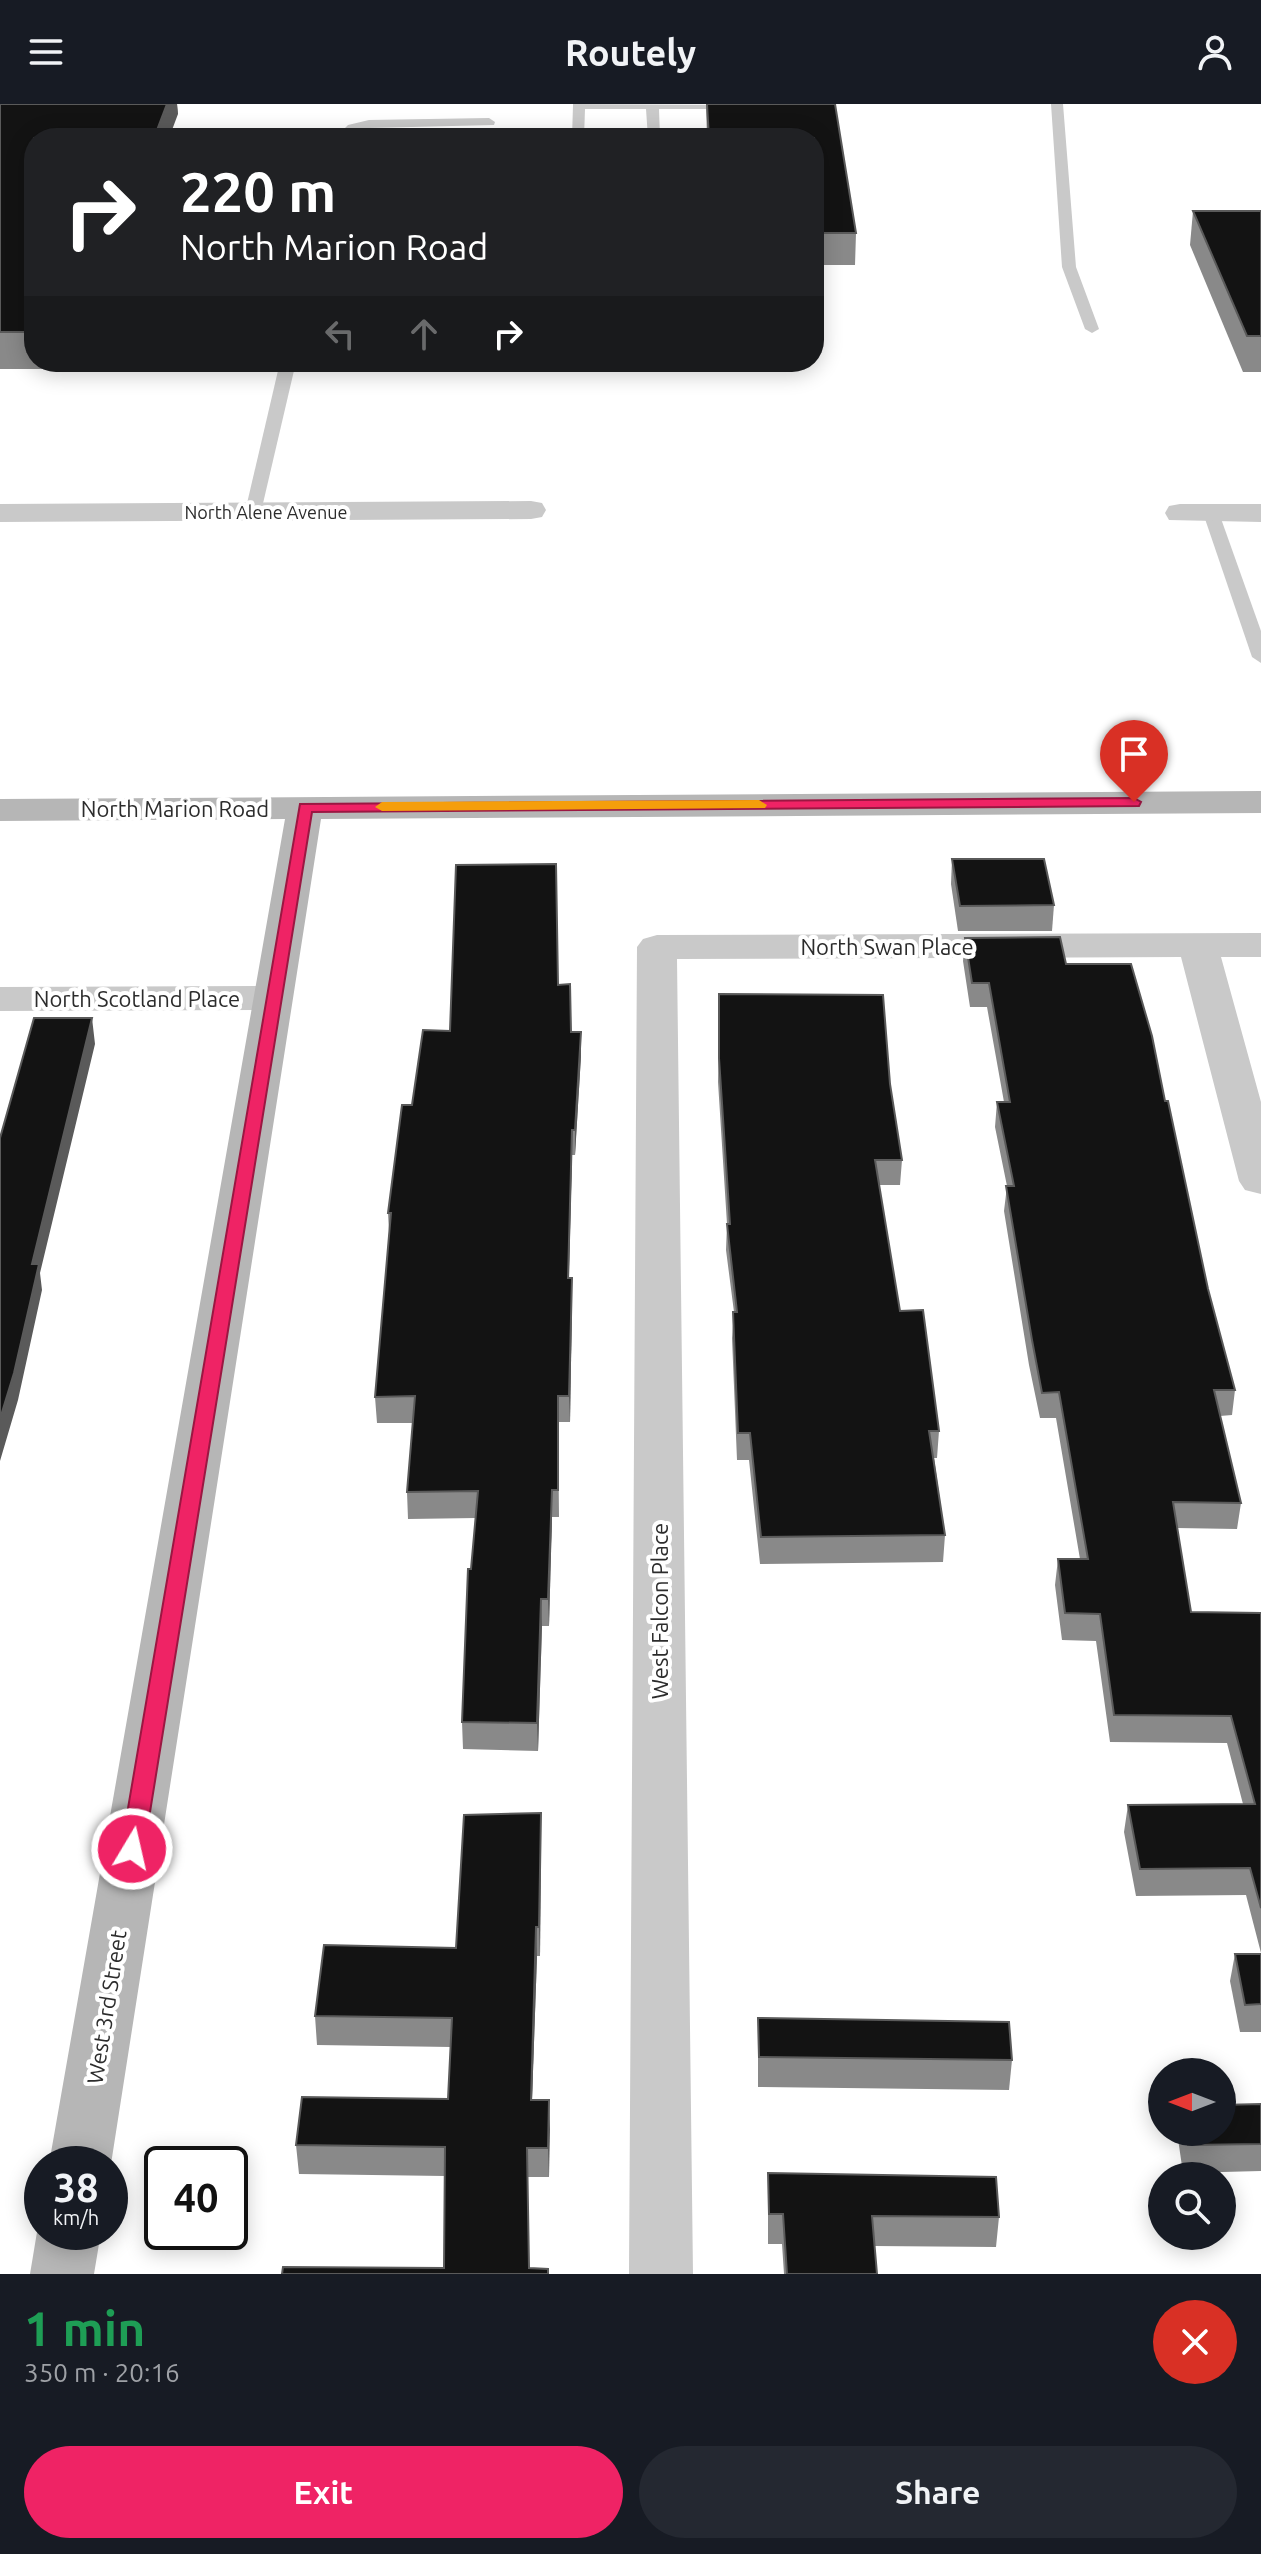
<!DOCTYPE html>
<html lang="en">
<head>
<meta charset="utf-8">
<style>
  body { margin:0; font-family:Ubuntu,sans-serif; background:#242831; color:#f1f3f6; height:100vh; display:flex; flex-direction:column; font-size:30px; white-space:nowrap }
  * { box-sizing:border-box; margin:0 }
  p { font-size:26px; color:#9ea1a6 }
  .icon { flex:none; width:44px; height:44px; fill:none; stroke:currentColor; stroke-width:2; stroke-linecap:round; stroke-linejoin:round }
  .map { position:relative; height:2170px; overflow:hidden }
  .details { display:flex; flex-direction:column; background:#171b24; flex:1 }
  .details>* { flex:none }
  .guide { position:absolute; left:24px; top:24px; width:800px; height:244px; border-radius:32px; box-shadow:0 4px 20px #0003; background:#202124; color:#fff; overflow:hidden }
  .needle { width:52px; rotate:270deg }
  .fabs { position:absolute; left:1148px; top:1954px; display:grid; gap:16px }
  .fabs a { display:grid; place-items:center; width:88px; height:88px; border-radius:50%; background:#171b24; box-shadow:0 4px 20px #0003; font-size:40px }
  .speed { position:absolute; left:24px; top:2042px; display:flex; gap:16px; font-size:40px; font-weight:700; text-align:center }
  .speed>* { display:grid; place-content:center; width:104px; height:104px; border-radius:50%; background:#171b24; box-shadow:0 4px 20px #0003; line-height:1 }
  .speed small { font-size:20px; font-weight:400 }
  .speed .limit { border:4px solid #111; border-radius:12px; background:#fff; color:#111 }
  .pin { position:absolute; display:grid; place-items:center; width:68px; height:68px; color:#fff; margin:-82px -34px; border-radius:50% 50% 50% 0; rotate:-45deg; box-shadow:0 0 8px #0007 }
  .pin .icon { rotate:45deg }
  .me { position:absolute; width:88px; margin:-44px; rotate:9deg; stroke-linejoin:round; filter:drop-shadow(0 0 6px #0008) }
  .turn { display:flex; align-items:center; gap:28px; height:168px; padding:0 24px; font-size:36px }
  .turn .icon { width:104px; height:104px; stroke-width:2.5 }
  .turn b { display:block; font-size:56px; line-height:68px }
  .lanes { display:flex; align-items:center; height:76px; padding:0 24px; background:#0003; justify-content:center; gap:40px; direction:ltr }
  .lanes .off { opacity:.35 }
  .round { display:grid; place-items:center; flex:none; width:84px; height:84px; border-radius:42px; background:#242831 }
  .overview { display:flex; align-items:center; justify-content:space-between; height:136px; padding:0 24px }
  h1 { font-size:48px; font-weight:700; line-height:60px; color:#1e9e55 }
  .cta { display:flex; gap:16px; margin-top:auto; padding:16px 24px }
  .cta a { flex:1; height:92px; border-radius:48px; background:#ef2365; color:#fff; font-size:32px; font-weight:700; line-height:92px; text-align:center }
  .cta a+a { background:#242831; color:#f1f3f6 }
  header { display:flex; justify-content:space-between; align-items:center; height:104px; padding:0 24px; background:#171b24; font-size:36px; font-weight:700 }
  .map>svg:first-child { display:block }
</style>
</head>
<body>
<header><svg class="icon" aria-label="menu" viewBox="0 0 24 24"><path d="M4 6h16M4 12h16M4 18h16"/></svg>Routely<svg class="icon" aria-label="person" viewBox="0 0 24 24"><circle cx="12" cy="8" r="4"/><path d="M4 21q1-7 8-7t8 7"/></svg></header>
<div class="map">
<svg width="1261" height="2170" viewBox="0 0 1261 2170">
  <rect width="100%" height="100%" fill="#fff"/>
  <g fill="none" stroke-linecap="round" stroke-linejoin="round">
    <g fill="#c9c9c9" fill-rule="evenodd">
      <polygon points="1051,0 1063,0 1076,163 1099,225 1092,229 1085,225 1062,163"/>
      <polygon points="573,1 573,0 746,1 740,5 659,5 660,34 648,34 646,5 585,5 584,34 572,34"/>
      <path d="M489 14 495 18 494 21 369 24C355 27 349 34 335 34L348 21 369 16Z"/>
      <polygon points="280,258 296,258 261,408 253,413 245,408"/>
      <polygon points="1211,404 1219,409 1261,527 1261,559 1252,553 1203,409"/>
    </g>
    <g fill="#c9c9c9" fill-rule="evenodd">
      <polygon points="531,397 542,399 546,406 542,413 531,415 0,418 0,400"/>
      <polygon points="1180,400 1261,400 1261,418 1169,416 1165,409 1169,402"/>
      <polygon points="1261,829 1261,853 1221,853 1261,998 1261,1090 1245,1086 1239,1077 1181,853 677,855 693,2170 629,2170 637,843 643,835 657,831"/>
      <polygon points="273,882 287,885 293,894 287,903 273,906 0,907 0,883"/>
    </g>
    <g fill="#b6b6b6" fill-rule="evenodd">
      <polygon points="1261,687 1261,709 321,715 111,2060 110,2063 110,2060 49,2060 285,715 0,717 0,695"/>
      <polygon points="42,2118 42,2128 101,2128 94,2170 30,2170 37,2128"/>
    </g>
  </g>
  <g fill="#898989">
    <polygon points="0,0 177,0 178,10 34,34 34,258 85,258 82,265 0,265"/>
    <polygon points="706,0 835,0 856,129 855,161 814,161 814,34 707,34"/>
    <polygon points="1193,107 1261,107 1261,268 1243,268 1190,141"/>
    <polygon points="952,755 1054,801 1052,827 958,827 951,780"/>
    <polygon points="965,834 1066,860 1165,997 1208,1185 1235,1286 1232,1311 1220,1312 1241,1399 1237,1425 1177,1424 1191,1508 1261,1509 1261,1849 1246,1791 1136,1792 1124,1728 1128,1701 1243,1700 1227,1639 1110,1638 1096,1537 1062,1536 1055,1481 1058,1455 1080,1455 1056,1314 1040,1314 1029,1261 1004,1107 1007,1082 995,1023 997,998 1004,998 987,903 970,903 963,857"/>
    <polygon points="558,881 571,928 581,952 575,1051 572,1051 569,1174 572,1200 570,1318 558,1318 559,1413 552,1413 549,1522 542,1522 538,1647 463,1645 462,1618 476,1414 408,1415 407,1388 413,1319 377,1319 375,1293 389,1128 388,1109 412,1001 450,927"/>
    <polygon points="719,890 890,980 902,1056 900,1081 879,1081 900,1207 939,1327 937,1354 934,1354 945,1431 943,1458 760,1460 749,1356 737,1356 732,1234 734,1208 726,1146 727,1120 718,978"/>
    <polygon points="541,1709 540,1852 537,1852 532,1996 549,1996 549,2073 528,2073 444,2164 445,2072 299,2070 296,2041 448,1995 451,1943 317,1941 315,1912 456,1844"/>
    <polygon points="1235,1850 1261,1850 1261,1928 1240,1928 1230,1877"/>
    <polygon points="758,1914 1012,1956 1009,1986 758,1983"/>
    <polygon points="1261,2000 1261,2067 1183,2069 1177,2028 1222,2028"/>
    <polygon points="768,2069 999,2113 996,2143 874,2142 877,2170 784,2170 782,2140 768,2140"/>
  </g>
  <g fill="#5a5a5a">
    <polygon points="167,0 177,0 178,10 169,34 154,34"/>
    <polygon points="92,914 95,940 40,1169 42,1186 18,1296 0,1357 0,1315 32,1160"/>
    <polygon points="581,928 581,952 575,1051 575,1026"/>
    <polygon points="572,1026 572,1051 568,1200 568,1174"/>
    <polygon points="572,1174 572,1200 570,1318 569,1292"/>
    <polygon points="552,1386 552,1413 549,1522 548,1495"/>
    <polygon points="541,1495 542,1522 538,1647 537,1619"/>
    <polygon points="541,1709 541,1738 540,1852 539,1823"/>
    <polygon points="536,1823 537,1852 531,2025 531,1996"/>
    <polygon points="549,1996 550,2025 549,2073 548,2044"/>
  </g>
  <g fill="#131313" stroke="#5a5a5a" stroke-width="2">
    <polygon points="0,0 167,0 154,34 34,34 34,228 0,228"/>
    <polygon points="707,0 835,0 856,129 814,129 814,34 709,34"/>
    <polygon points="1193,107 1261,107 1261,232 1247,232"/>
    <polygon points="952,755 1044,755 1054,801 960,802"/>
    <polygon points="556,760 558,881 570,880 571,928 581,928 575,1026 572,1026 568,1174 572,1174 569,1292 558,1292 558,1386 552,1386 548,1495 541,1495 537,1619 462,1618 468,1465 471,1465 478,1387 407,1388 415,1292 375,1293 391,1109 388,1109 402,1001 412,1001 423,926 450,927 456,761"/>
    <polygon points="1060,833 1066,860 1131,860 1152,932 1165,997 1168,997 1208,1185 1235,1286 1214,1286 1241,1399 1173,1398 1191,1508 1261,1509 1261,1804 1250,1764 1140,1765 1128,1701 1255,1700 1231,1612 1114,1611 1100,1510 1065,1509 1058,1455 1088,1455 1059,1288 1042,1289 1032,1236 1006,1082 1014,1082 997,998 1010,998 989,879 972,879 965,834"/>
    <polygon points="719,890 883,891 890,980 902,1056 875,1056 900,1207 923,1206 939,1327 929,1327 945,1431 761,1433 750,1329 738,1329 733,1208 737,1208 727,1120 730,1120 719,954"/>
    <polygon points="34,914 92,914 32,1160 39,1160 14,1269 0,1315 0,1034"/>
    <polygon points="541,1709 539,1823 536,1823 531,1996 549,1996 548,2044 527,2044 529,2164 548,2165 548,2170 282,2170 283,2163 444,2164 445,2043 296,2041 302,1993 448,1995 452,1914 315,1912 324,1841 456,1844 464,1711"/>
    <polygon points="1235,1850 1261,1850 1261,1900 1245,1901"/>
    <polygon points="758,1914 1009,1918 1012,1956 759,1953"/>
    <polygon points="1261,2000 1261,2040 1188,2041 1185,2028 1222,2028 1222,2001"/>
    <polygon points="768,2069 996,2073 999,2113 872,2112 877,2170 787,2170 783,2110 769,2110"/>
  </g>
  <polygon fill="#ef2365" stroke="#9b1742" stroke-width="2" points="1134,694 1141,698 1139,702 312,708 144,1745 141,1751 132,1754 124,1751 121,1745 300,700"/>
  <polygon fill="#f59e0b" points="759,696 767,701 765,704 382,707 375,703 382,698"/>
  <g text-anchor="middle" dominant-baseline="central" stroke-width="8" stroke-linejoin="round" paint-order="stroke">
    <g font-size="18" fill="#2c2c2c" stroke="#fff">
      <text x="266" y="408">North Alene Avenue</text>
    </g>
    <g font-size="22" fill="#2c2c2c" stroke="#fff">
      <text x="175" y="704">North Marion Road</text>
      <text x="887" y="842">North Swan Place</text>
      <text x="137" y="894">North Scotland Place</text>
      <text transform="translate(659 1507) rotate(-90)">West Falcon Place</text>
      <text transform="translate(106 1903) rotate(-81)">West 3rd Street</text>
    </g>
  </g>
</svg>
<div class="fabs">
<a><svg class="needle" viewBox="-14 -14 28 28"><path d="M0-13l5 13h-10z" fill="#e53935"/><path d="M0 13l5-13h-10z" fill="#9ea1a6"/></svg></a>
<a><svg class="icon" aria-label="search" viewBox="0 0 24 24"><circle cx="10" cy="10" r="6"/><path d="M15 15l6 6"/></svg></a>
</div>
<div class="speed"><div>38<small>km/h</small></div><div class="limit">40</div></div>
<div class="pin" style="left:1134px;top:698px;background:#d93025"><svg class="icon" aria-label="arrive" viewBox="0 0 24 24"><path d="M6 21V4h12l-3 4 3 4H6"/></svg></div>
<svg class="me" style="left:132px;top:1745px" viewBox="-20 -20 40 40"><circle r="17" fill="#ef2365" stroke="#fff" stroke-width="3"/><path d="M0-11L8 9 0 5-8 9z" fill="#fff"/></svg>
<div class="guide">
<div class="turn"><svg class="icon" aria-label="right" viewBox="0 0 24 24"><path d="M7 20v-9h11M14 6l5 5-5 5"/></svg><div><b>220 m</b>North Marion Road</div></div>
<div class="lanes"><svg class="icon off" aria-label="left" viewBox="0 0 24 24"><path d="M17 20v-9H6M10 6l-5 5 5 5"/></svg><svg class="icon off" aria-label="ahead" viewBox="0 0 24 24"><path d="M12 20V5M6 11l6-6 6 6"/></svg><svg class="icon" aria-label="right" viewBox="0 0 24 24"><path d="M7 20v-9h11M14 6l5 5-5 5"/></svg></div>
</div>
</div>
<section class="details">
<div class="overview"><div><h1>1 min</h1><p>350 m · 20:16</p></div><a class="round" style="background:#d93025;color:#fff"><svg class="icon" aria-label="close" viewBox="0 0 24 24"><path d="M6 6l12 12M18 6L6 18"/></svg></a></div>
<div class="cta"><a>Exit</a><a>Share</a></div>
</section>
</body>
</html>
